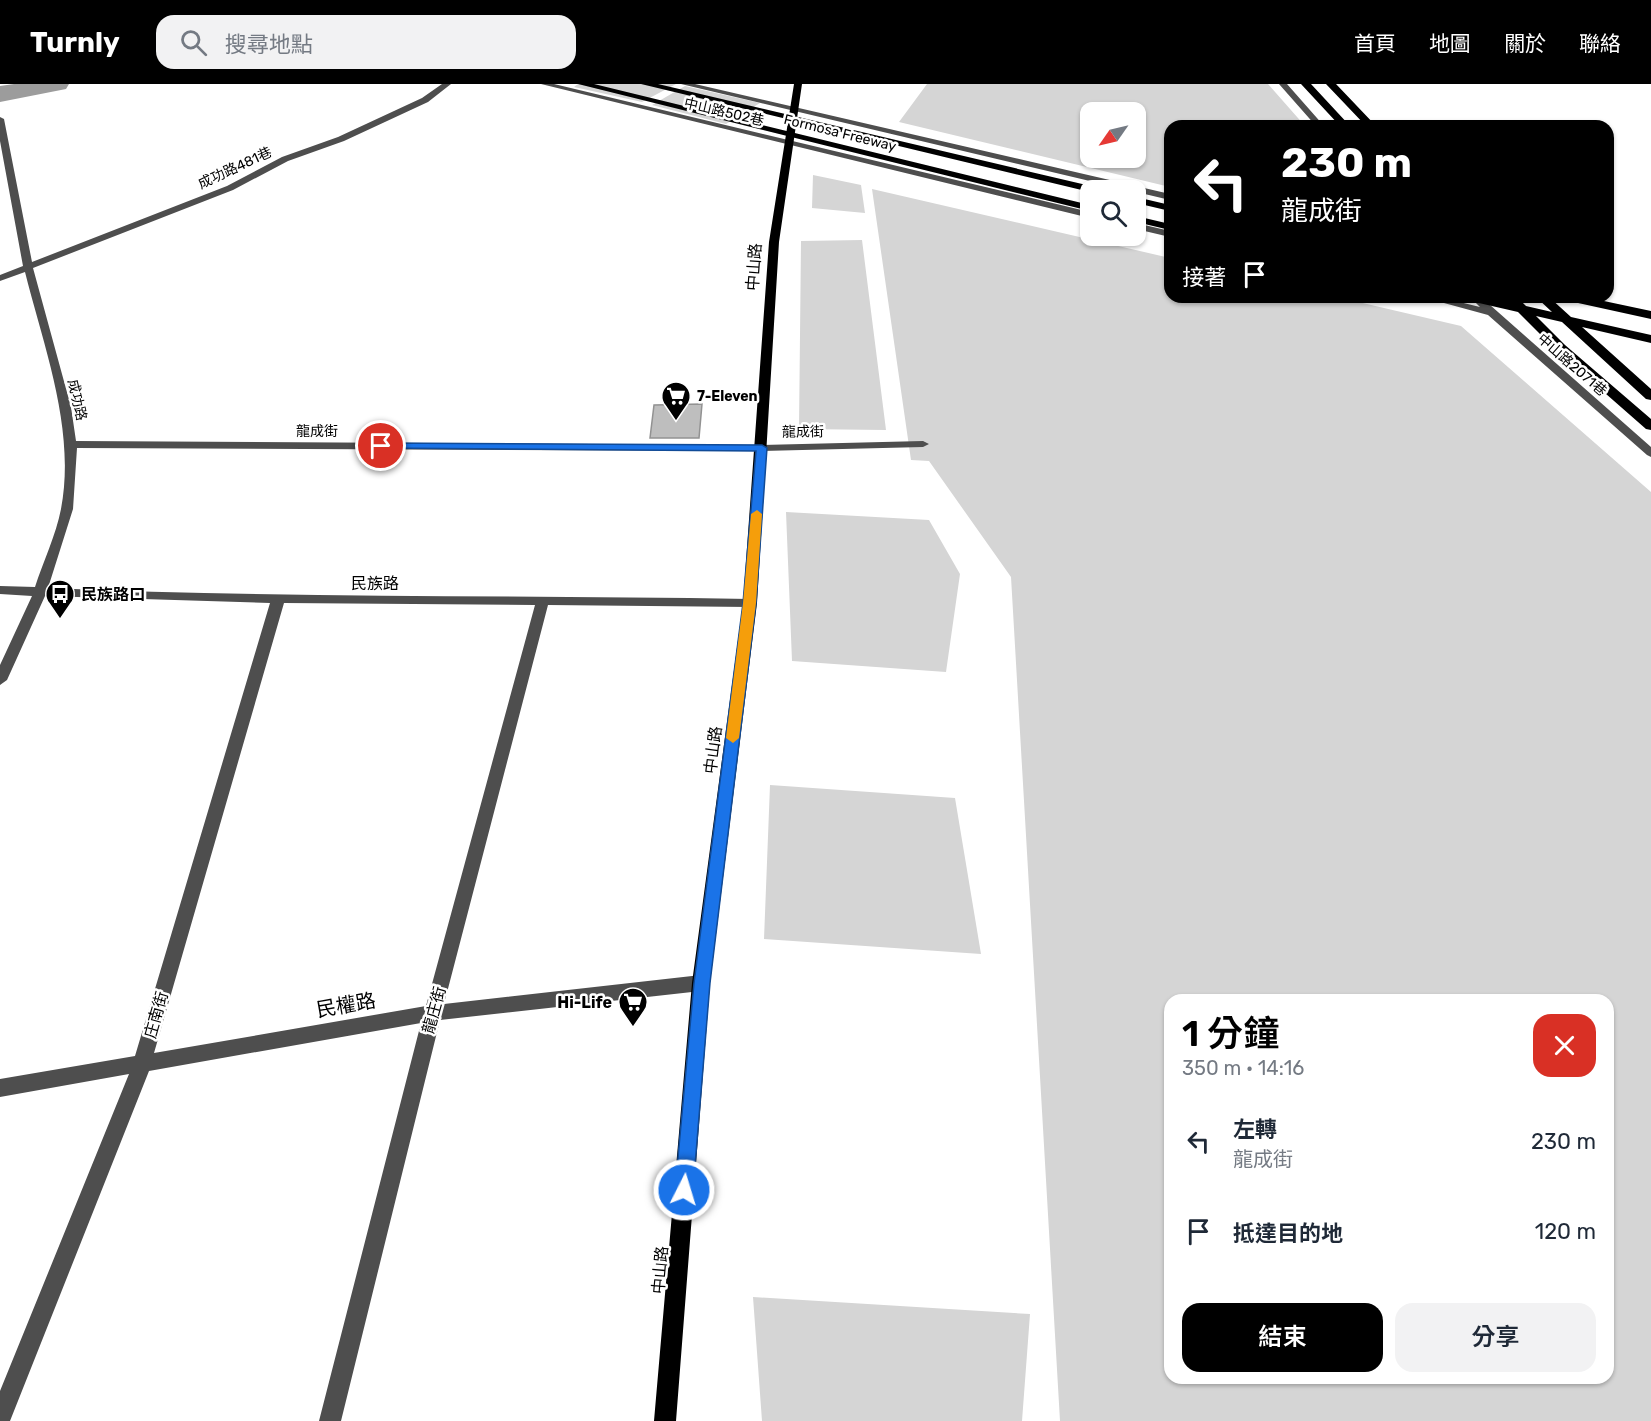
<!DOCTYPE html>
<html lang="zh-TW">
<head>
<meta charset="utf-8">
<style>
	:root { --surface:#fff; --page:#f2f2f3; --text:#1f2937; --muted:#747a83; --accent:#000 }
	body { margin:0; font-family:Rubik,"Noto Sans TC",sans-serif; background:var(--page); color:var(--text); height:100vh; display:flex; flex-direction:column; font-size:22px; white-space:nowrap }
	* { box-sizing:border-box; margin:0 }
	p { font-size:20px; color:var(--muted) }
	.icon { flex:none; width:33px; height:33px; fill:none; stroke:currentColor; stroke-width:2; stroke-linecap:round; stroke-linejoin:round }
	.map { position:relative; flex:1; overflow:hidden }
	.drawer { position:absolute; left:1164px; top:910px; width:450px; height:390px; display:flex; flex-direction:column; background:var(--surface); border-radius:18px; box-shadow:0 2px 4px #0004 }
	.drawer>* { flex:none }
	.banner { position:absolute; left:1164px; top:36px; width:450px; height:183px; border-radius:18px; box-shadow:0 2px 4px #0004; background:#000; color:#fff; overflow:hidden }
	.needle { width:39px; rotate:236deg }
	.controls { position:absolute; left:1080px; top:18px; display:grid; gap:12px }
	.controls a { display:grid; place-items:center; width:66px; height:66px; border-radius:12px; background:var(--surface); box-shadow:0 2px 4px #0004; font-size:30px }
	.pin { position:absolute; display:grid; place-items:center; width:51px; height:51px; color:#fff; margin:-26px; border:3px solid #fff; border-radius:50%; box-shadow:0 2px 6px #0007 }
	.me { position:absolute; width:66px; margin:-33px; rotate:5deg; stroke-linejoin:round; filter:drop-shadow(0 0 4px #0008) }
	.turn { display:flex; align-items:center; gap:21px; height:126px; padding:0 18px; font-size:27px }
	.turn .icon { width:78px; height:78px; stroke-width:2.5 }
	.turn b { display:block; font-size:42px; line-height:51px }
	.then { display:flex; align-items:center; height:57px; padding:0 18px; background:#0003; gap:12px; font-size:22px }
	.round { display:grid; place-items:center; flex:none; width:63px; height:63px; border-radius:18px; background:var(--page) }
	.summary { display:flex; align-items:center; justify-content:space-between; height:102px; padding:0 18px }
	h1 { font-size:36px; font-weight:600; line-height:45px; color:var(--accent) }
	.action { display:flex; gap:12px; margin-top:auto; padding:12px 18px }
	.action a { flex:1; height:69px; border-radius:18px; background:var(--accent); color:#fff; font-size:24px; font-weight:600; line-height:69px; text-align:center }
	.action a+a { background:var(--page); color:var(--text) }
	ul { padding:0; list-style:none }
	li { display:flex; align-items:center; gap:18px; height:90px; padding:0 18px }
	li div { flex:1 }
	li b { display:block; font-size:22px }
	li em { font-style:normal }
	header { display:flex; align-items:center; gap:36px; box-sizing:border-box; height:84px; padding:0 30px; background:var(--accent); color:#fff }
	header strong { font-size:28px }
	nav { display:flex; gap:33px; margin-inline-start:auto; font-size:21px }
	.search { width:420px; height:54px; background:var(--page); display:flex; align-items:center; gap:15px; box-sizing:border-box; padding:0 21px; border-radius:18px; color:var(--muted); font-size:22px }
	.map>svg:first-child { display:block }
	.green { fill:#d5d5d5; fill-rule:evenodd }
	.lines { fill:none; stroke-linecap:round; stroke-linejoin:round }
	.river { fill:#9c9c9c; fill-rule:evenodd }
	.building { fill:#bebebe; stroke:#929292; stroke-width:1.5 }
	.minor { fill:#4e4e4e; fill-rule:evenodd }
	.major { fill:#000; fill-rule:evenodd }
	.highway { fill:#000; fill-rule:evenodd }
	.route { fill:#1a73e8; stroke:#114b97; stroke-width:1.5 }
	.slow { fill:#f59e0b }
	.labels { text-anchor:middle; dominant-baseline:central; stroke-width:5; stroke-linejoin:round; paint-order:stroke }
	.far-street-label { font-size:14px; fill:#000; stroke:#fff }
	.far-poi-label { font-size:14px; font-weight:bold; fill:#000; stroke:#fff; text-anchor:start }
	.street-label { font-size:16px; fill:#000; stroke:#fff }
	.poi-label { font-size:16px; font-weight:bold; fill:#000; stroke:#fff; text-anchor:start }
	.near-street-label { font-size:20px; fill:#000; stroke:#fff }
</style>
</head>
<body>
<header>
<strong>Turnly</strong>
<div class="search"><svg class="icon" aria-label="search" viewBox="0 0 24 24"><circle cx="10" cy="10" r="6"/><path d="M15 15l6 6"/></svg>搜尋地點</div>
<nav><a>首頁</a><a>地圖</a><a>關於</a><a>聯絡</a></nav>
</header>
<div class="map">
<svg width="1651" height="1337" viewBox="0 0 1651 1337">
	<rect width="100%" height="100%" fill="#fff"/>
	<path class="green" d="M578,0H676L642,18L574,3Z
		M927,0H1268L1305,42H1170V103L899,38ZM1090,28H1136V74H1090Z
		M685,2L760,19L726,40L652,21Z
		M813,91L861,101L865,129L812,124Z
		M872,105L1170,174V213H1337L1461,242L1651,408V1337H1060L1011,493L929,377L911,376ZM1170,916H1608V1294H1170Z
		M862,156L886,346L799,345L801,157Z
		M786,428L929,436L960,490L946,588L792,577Z
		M770,701L955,714L981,870L764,855Z
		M753,1213L1030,1230L1022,1337H762Z"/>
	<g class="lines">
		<path class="river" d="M14,0H69L66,5L0,18V2Z"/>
	</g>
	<path class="building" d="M702,320L699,354H650L654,321Z"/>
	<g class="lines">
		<path class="minor" d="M442,0H451L428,18L344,57L288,77L233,106L33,184L71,323L76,357L762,361L923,357L929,360L923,363L762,367L77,364L73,425L48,504C282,514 516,511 750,515L757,519L750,523L548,521L444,920L701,891L707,894L710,899L707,904L701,907L440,936L341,1337H319L421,939L149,987L10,1337H0V1307L129,990L0,1013V995L135,972L270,519L45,512L7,596L0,601V581L32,512L0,510V502L35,503C43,478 56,451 61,425C76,345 44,264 25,188L0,197V191L23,182L0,57V33L4,35L32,178L227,102L282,73L338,53L422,14ZM284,519L535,521L426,922L154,969Z
			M541,0H554L1090,128V134Z
			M681,0H695L1170,110V116Z
			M1279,0H1287L1324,42H1316Z
			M1136,139L1170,147V153L1136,145Z
			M1422,213H1439L1480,223L1470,213H1481L1651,363V373L1647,371L1488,231Z"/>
		<path class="major" d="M794,0H802L779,158L757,519L710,899L676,1337H654L692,899L743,519L769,158Z"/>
		<path class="highway" d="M578,0H594L1090,121V127Z
			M641,0H658L1095,103L1100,106L1090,108Z
			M1301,0H1311L1350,42H1340Z
			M1326,0H1336L1376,42H1366Z
			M1136,113L1170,121V127L1136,119Z
			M1136,132L1170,140V146L1136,138Z
			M1464,213H1485L1509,218L1504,213H1517L1526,222L1552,228L1536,213H1549L1571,233L1651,251V259L1582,243L1651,305V316L1646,315L1562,238L1536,232L1565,261L1651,335V346L1646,345L1557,267L1518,228L1466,216Z
			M1563,213H1585L1651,227V235L1569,217Z"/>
	</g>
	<path class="route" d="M381,359L762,361L767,364L756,519L710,899L693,1106L691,1113L684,1115L678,1113L675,1106L694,899L743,519L756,367L377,364V360Z"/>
	<path class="slow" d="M757,426L762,430L756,519L739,654L733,659L726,654L743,519L751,430Z"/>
	<defs>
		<g id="supermarket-pin" transform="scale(1.5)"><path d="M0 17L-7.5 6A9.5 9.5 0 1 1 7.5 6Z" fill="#000" stroke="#fff"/><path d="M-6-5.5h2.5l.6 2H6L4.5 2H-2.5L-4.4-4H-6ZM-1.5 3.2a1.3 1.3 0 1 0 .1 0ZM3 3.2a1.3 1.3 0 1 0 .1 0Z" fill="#fff"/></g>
		<g id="bus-pin" transform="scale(1.5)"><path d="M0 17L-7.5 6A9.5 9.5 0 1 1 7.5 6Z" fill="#000" stroke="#fff"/><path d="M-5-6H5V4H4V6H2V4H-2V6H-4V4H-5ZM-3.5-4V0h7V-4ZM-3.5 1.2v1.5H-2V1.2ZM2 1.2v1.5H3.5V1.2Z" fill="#fff"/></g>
	</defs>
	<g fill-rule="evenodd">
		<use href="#supermarket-pin" x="676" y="312"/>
		<use href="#bus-pin" x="60" y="510"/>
		<use href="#supermarket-pin" x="633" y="918"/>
	</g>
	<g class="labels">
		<g class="far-street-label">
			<text transform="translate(724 28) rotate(13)">中山路502巷</text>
			<text transform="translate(840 49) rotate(14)">Formosa Freeway</text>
			<text transform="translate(235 84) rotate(-25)">成功路481巷</text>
			<text transform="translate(1572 281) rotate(41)">中山路2071巷</text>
			<text transform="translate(77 316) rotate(77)">成功路</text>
			<text x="317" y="347">龍成街</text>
			<text transform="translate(803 348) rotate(-1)">龍成街</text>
		</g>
		<g class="far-poi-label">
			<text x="697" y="312">7-Eleven</text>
		</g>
		<g class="street-label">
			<text transform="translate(754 183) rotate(-86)">中山路</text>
			<text x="375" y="499">民族路</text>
			<text transform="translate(713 666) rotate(-83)">中山路</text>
			<text transform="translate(434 926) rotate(-75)">龍庄街</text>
			<text transform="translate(156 931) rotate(-74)">庄南街</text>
			<text transform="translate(660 1186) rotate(-85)">中山路</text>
		</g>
		<g class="poi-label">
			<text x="81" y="510">民族路口</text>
			<text x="612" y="918" text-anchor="end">Hi-Life</text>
		</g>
		<g class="near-street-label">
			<text transform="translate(346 921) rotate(-10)">民權路</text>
		</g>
	</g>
</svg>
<div class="controls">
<a><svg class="needle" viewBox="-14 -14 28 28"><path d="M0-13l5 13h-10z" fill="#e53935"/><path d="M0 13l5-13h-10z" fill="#747a83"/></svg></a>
<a><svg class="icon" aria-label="search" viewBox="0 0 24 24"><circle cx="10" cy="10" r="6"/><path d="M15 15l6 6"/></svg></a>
</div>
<div class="pin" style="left:381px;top:362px;background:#d93025"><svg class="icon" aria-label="arrive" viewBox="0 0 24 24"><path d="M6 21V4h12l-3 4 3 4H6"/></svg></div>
<svg class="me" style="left:684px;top:1106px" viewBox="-20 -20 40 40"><circle r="17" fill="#1a73e8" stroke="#fff" stroke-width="3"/><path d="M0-11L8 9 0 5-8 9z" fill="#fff"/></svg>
<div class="banner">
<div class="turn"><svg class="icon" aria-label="left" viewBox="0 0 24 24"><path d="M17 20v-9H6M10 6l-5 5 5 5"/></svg><div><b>230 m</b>龍成街</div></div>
<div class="then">接著<svg class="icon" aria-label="arrive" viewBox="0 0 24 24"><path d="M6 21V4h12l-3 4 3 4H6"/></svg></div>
</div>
<section class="drawer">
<div class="summary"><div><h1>1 分鐘</h1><p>350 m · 14:16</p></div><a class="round" style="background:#d93025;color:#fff"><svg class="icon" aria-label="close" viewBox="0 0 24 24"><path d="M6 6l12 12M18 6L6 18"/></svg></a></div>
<ul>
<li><svg class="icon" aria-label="left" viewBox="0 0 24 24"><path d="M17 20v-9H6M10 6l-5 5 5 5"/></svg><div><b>左轉</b><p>龍成街</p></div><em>230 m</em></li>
<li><svg class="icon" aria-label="arrive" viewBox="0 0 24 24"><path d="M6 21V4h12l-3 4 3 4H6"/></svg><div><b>抵達目的地</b></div><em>120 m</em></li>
</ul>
<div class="action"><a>結束</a><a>分享</a></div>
</section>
</div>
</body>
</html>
